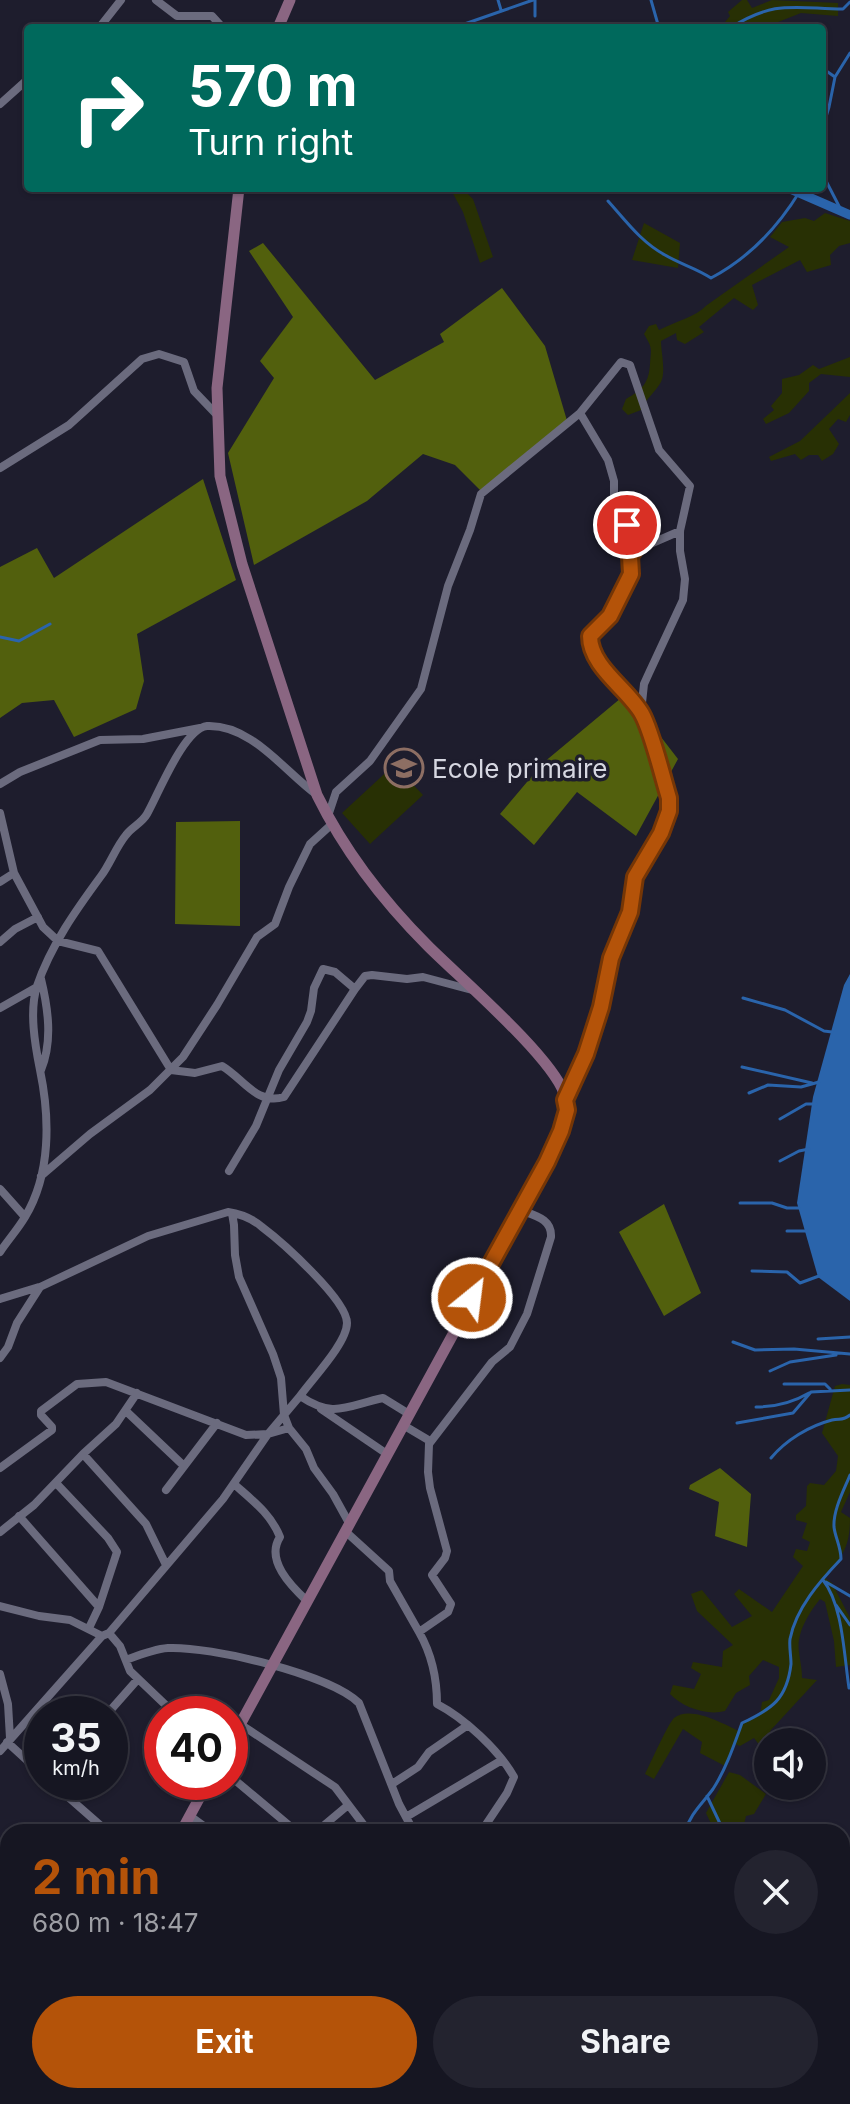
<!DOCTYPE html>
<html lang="en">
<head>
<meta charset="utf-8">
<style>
	:root { --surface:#161622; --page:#23232f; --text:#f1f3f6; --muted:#9e9fa5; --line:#353540; --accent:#b45309 }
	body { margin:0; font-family:Inter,sans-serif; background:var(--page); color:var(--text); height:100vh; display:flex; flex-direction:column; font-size:30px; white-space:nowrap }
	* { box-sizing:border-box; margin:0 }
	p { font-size:26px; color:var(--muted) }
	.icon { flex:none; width:44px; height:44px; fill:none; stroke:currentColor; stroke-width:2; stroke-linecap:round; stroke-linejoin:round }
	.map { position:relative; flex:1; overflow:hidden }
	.sheet { position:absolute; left:0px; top:1824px; width:850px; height:280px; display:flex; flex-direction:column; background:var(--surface); border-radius:24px 24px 0 0; box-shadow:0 2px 6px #0004,0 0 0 2px var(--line) }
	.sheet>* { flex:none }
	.banner { position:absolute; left:24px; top:24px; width:802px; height:168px; border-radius:8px; box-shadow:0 2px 6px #0004,0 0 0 2px var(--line); background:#00695c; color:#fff; overflow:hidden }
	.buttons { position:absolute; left:754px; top:1728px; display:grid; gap:16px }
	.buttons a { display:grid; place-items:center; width:72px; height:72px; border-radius:50%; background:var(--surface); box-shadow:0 2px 6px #0004,0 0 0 2px var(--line); font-size:40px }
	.speed { position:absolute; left:24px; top:1696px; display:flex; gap:16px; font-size:40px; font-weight:700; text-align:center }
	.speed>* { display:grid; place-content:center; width:104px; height:104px; border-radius:50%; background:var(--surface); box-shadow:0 2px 6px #0004,0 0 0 2px var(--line); line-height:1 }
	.speed small { font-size:20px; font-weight:400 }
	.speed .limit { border:12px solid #d22; background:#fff; color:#111 }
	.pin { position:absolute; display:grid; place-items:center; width:68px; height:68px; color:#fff; margin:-34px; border:4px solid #fff; border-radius:50%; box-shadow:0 2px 8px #0007 }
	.me { position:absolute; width:88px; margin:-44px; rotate:29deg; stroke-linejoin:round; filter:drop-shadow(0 0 6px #0008) }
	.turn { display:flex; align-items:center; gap:28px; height:168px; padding:0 32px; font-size:36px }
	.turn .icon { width:104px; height:104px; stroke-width:2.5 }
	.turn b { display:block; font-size:56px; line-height:68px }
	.round { display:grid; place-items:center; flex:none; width:84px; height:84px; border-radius:42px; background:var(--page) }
	.summary { display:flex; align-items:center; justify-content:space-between; height:136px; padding:0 32px }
	h1 { font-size:48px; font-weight:700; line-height:60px; color:var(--accent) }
	.primary-button { display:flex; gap:16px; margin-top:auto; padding:16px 32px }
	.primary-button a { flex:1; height:92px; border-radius:48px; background:var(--accent); color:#fff; font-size:32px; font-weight:700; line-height:92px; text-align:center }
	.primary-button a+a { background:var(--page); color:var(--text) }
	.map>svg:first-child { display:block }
	.green { fill:#283004 }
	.forest { fill:#52600d }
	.water { fill:#2a64ab }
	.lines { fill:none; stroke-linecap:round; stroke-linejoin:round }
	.stream { stroke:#2a64ab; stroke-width:3 }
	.canal { stroke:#2a64ab; stroke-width:9 }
	.street { stroke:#6b6b7e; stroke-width:8 }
	.secondary { stroke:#8a6682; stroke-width:11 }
	.route-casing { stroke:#753606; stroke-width:20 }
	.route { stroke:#b45309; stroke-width:14 }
	.labels { text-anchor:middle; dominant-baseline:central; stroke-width:7; stroke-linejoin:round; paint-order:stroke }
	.poi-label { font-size:26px; fill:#d6d7e1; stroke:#1e1d2d; text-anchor:start }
</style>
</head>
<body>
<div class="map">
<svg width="850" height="2104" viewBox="0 0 850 2104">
	<rect width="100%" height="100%" fill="#1e1d2d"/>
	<path class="green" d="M742,0H747L752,8L772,0L838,3V16L801,13L768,26L749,23L743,28H720L730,16L728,12Z
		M450,188H462L473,199L493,257L480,263L463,212Z
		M825,213L850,221V243L839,246L830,255L831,265L807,272L800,260L752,285L758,305L753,310L734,298L699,327L704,332L685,344L677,340L676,333L661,341C661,352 666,372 661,382C655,393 646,398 641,410L628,415L622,409L626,399C642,390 649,383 650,364C651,348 653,349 644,334L649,326L656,324L659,330C676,321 694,318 707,305L789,247L770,237L782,222L805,218L814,221Z
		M644,223L680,243L678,268L632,260Z
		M850,357V377L821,374L809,383V391L789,413L766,424L763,419L774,410L771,406L782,393V379L799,375L813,365L819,369Z
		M850,393V415L846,422L838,419L829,429L839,444L833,454L822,461L818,455H809L801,460L795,454L771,461L769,457L800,441Z
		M394,765L423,795L370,844L342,813Z
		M842,1384L850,1385V1492L841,1512L850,1518C850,1548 842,1556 825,1578L832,1583L850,1618V1665L836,1667L834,1641L825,1602L820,1599C809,1613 796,1633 799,1652C800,1661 802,1668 802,1678L817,1680L770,1731L772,1734L760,1746L754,1738L740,1746L735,1744L725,1766L700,1753L702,1742L683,1729L654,1779L645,1774C650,1764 669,1722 674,1718C690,1705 722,1723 739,1731L742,1723L760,1715L762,1702L769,1700L779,1678V1667L763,1660L749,1676L750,1685L736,1693L725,1711C707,1716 682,1707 670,1694L673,1685L694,1689L701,1674L691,1668L693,1662L722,1667L723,1651L733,1645L697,1611L691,1594L702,1590L732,1627L752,1616L734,1594L739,1589L772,1612L803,1566L793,1557L796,1549L807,1551L810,1542L802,1538L807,1523L796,1520V1515L806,1506L807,1486L810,1483L824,1485L836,1471L838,1456L822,1433L835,1386Z
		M729,1772L740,1775L766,1794L754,1814L746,1816L742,1832H715L706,1813Z"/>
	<path class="forest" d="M263,243L375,380L444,342L440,334L502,288L545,346L568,424L484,494L455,465L423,454L367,501L254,565L228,453L274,378L260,361L293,317L249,251Z
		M203,479L236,580L137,634L144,681L136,709L74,737L54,700L22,703L0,718V567L37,548L54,578Z
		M627,693L678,759L636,836L577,792L534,845L500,814L543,763Z
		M240,821V926L175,924L176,822Z
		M664,1204L701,1293L664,1316L619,1232Z
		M720,1468L751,1494L747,1547L715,1536L719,1502L689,1489L690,1485Z"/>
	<path class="water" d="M850,974V1301L818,1277L797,1203L813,1097L844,985Z"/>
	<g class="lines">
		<path class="stream" d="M498,0L501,10
			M535,0V16
			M651,0L659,28
			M453,28L533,0
			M730,28C775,0 792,8 843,9L850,2
			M822,68L835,77L829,107
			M835,77L850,53
			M822,103L829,107L822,130
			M822,154L826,160L824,177L841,210
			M608,201C626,221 641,242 665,255C680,264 696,268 711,278C749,258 778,227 800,191
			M0,637L19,641L50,624
			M743,998L785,1010L824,1031L832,1032
			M742,1067L812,1083
			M749,1093L768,1085L801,1087L819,1082
			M780,1119L806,1104H816
			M780,1161L799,1151L809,1149
			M740,1203H772L787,1208H799
			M787,1231H807
			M752,1271L787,1272L800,1283L819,1276
			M818,1339L850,1337
			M733,1342L755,1350L794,1349L850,1354
			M770,1371L790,1362L836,1355
			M784,1384H825L830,1389
			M756,1407C775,1407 792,1403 809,1393
			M737,1423L793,1413L811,1392L850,1390
			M771,1458C786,1440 809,1426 832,1420C840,1418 843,1421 850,1415
			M823,1580C843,1605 844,1656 849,1688
			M826,1582L850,1596
			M836,1605L850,1625
			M707,1796L724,1832
			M685,1832C690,1814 702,1804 713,1789C726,1769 734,1745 742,1723C772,1709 787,1699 791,1664C791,1656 789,1646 790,1639C796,1608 820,1581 841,1559C841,1547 835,1537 834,1527C833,1510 844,1490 850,1475
			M591,2104L598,2096"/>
		<path class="canal" d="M788,188L850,215"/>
		<path class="street" d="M156,0L177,16H212L223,28
			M99,28L121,0
			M0,104L28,79
			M580,413L621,362L630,365L659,450L690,486L680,531V551L685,579L683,600L649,673L644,684L641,712
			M0,468L69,425L142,359L159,354L184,362L194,391L216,414
			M634,551L680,531
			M0,784L20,772L100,740L143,739L200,728
			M0,813L14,873L43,927L58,941L98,951L171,1070L195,1073L222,1066C244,1079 256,1105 284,1097L355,989
			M328,816L336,792L370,761L421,689L448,586L470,530L481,494L580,413L608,460L614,481V504L631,534L640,542L630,556L631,570L627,583L608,620L590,636L591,645L596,657L641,712L670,804L661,833L635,877L630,912L608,970L601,1007L586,1054L566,1098
			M0,882L14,873
			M0,942L15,929L38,917
			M41,979C48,1008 53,1041 41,1070
			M0,1008L37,987
			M229,1171L256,1126L279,1070L307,1022L311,1011L314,988L323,969L335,972L355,989L365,976L372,975L407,979L423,977L472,990
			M41,1176L90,1134L150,1090L183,1057L217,1005L257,937L275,924L289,887L310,844L332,824
			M0,1189L25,1217
			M232,1213L234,1225L235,1255L239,1277L273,1354L281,1378L284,1415L289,1428L306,1449L314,1468L333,1494L349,1523
			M0,1252C8,1240 18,1229 25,1217C51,1174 50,1118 40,1070C35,1045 29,1011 37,986C51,945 76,910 101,876C110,864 116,847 126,835C132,827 142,823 147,814C158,795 184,728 207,726C251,724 284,771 317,795
			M0,1299L39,1287
			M0,1358L8,1347L17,1323L40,1287L148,1236L228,1212C241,1214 253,1219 262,1227C282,1242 347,1300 347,1323C347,1343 312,1379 300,1396
			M321,1409L387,1454
			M127,1412L184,1466
			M403,1425L430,1441
			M83,1454L146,1524L166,1565
			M0,1468L52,1430V1427L41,1415V1411L77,1384L106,1382L246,1435L268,1434L289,1428
			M56,1483L108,1538L117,1552L99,1607
			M234,1484C252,1500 271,1514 280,1537C265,1560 291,1586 307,1601
			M166,1490L217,1423
			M19,1516L99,1607L89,1628
			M345,1531L389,1571L390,1581L419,1632
			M0,1532L34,1505L83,1454L116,1424L137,1393
			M0,1606L39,1616L70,1620L102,1636
			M109,1633L120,1646L130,1671L175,1714
			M126,1660C139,1655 154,1649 168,1648C210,1646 329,1674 359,1703L399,1804L414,1832
			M0,1674L8,1704L10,1738
			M108,1713L138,1679
			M240,1724L335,1787L369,1832
			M7,1742L42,1774
			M0,1751L102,1636L109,1633L223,1499L268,1434L300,1396C334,1419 346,1406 383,1398L409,1414
			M230,1776L297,1832
			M51,1782L108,1832
			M392,1784L418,1767L429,1752L468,1725
			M190,1816L212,1832
			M406,1817L502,1760
			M316,1832L347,1806
			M481,1832L507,1793L514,1777C499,1750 464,1718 437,1704C437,1679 431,1653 419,1632L448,1612L451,1604L432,1575L445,1558L447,1551L430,1488L428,1472L429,1444L492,1362L510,1347L527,1314L551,1237C552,1219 536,1216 520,1210
			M842,1965L850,1957
			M842,2037L850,2032
			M0,2083L8,2087
			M154,2096L161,2104
			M202,2104L211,2096
			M265,2104L275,2096
			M331,2104L340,2096
			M367,2104L379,2096
			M752,2104L758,2096"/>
		<path class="secondary" d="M278,28L290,0
			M230,1743L547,1162C557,1142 572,1117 564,1093C550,1055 460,978 428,946C383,901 345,852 317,795L242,564L220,476L217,388L239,188
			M181,1832L208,1782
			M31,2104L35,2096"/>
	</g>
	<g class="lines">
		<g class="route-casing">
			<path id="route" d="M472,1298L547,1162L561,1131L567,1110L565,1100L586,1054L601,1007L611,958L630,912L635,877L661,833L669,811V798C662,775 652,732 642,714C628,689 590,667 590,636L610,616L631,574L630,556L640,542L631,534L627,525"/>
		</g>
		<use href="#route" class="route"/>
	</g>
	<defs>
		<g id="school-ring" transform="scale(2)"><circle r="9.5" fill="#1e1d2d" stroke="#8d6e63" stroke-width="1.5"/><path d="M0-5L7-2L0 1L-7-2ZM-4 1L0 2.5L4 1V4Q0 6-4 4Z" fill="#8d6e63"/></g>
	</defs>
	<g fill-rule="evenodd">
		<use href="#school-ring" x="404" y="768"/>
	</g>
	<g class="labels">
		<g class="poi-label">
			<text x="432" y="768">Ecole primaire</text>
		</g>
	</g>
</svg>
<div class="buttons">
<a><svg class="icon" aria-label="sound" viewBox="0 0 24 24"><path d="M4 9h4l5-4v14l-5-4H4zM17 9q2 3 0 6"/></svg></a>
</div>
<div class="speed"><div>35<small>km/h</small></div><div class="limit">40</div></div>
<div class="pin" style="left:627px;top:525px;background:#d93025"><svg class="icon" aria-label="arrive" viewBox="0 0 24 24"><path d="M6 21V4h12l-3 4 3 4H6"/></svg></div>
<svg class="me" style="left:472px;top:1298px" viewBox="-20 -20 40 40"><circle r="17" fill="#b45309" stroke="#fff" stroke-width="3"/><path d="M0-11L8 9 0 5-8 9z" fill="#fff"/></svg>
<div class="banner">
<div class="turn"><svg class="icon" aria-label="right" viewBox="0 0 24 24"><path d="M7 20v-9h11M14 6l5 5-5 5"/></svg><div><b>570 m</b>Turn right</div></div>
</div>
<section class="sheet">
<div class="summary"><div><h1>2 min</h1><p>680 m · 18:47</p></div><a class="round"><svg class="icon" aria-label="close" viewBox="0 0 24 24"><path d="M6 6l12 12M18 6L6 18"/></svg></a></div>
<div class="primary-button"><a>Exit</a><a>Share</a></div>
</section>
</div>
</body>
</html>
